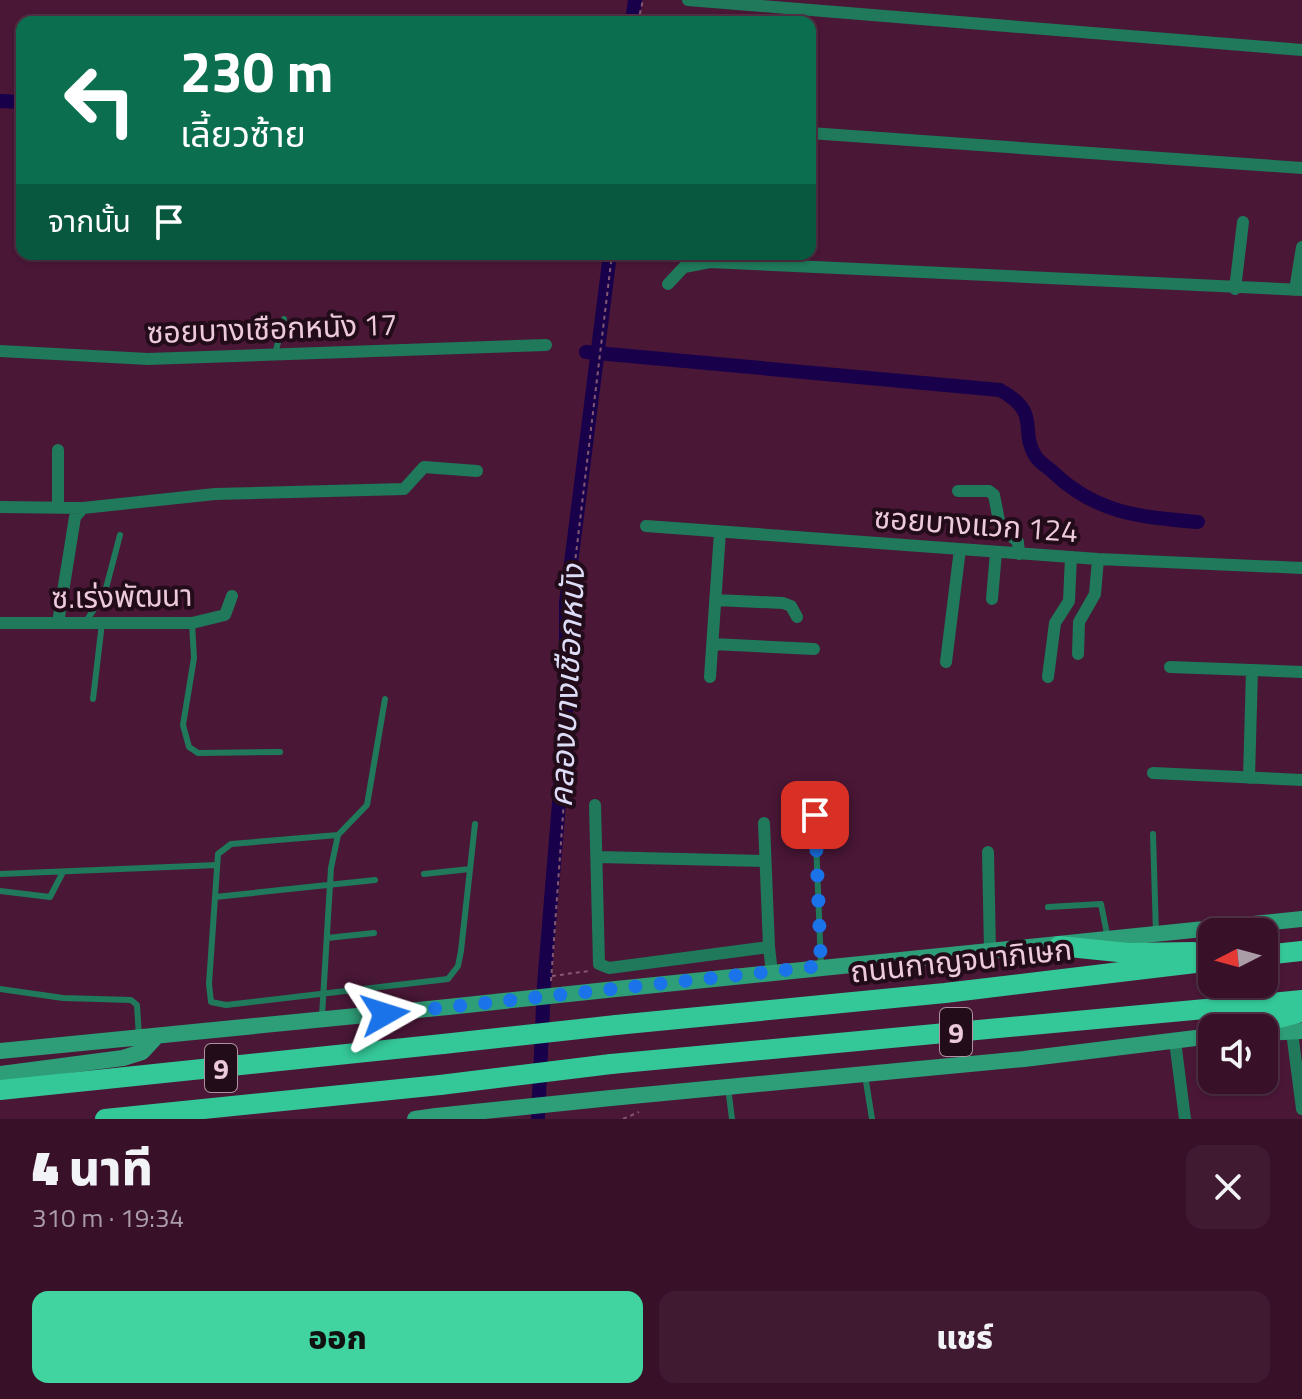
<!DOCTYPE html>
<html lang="th">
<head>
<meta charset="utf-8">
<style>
	:root { --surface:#381129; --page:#3f1a31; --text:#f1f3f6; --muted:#ab9da8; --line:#523146; --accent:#41d4a1 }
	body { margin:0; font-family:"Titillium Web","Noto Sans Thai",sans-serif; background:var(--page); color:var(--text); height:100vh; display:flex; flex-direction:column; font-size:30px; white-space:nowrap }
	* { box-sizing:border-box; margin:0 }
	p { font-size:26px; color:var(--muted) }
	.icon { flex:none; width:44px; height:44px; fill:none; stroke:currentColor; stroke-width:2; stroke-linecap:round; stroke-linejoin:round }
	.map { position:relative; height:1119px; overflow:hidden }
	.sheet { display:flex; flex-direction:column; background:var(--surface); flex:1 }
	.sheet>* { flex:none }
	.hud { position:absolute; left:16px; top:16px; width:800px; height:244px; border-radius:16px; box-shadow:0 2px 6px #0004,0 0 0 2px var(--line); background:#0b6e4f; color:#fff; overflow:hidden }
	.needle { width:52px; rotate:264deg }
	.fabs { position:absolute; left:1198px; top:918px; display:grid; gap:16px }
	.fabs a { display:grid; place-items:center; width:80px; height:80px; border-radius:16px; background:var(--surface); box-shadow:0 2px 6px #0004,0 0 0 2px var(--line); font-size:40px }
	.pin { position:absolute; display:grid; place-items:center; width:68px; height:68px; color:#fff; margin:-34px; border-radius:16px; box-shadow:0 4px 12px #0006 }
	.me { position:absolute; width:88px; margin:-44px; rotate:84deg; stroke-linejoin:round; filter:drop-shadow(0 0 6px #0008) }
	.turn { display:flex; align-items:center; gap:28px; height:168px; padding:0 32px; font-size:36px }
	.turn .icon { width:104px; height:104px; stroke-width:2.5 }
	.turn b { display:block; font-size:56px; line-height:68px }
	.then { display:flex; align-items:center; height:76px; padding:0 32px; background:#0003; gap:16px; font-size:30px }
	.round { display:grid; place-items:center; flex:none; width:84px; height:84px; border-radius:16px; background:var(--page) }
	.headline { display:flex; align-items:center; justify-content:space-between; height:136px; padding:0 32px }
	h1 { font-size:48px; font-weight:800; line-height:60px }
	.button { display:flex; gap:16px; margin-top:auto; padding:16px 32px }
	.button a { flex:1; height:92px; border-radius:16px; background:var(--accent); color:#111; font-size:32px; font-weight:800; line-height:92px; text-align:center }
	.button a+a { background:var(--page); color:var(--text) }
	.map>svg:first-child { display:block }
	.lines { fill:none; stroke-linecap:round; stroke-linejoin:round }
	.canal { stroke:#18004b; stroke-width:14 }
	.path { stroke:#865973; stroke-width:2; stroke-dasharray:4 4; stroke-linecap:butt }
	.service { stroke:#1f795a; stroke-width:6 }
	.minor { stroke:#1f795a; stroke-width:12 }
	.secondary { stroke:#2d9e77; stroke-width:16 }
	.trunk { stroke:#34c898; stroke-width:20 }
	.secondary-bridge { stroke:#2d9e77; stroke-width:16 }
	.trunk-bridge { stroke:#34c898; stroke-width:20 }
	.route { stroke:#1a73e8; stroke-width:14; stroke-dasharray:0 25.2 }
	.labels { text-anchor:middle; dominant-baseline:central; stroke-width:8; stroke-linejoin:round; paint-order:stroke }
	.shield { fill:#230c1a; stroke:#b091a1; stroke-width:2 }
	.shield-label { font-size:28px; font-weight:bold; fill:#eccadb }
	.street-label { font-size:30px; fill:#eccadb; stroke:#230c1a }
	.water-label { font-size:32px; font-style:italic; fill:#dcdcf7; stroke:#230c1a }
</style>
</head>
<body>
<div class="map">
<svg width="1302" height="1119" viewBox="0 0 1302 1119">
	<rect width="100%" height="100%" fill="#4a1737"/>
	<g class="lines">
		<path class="canal" d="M632,22L635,0
			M0,101L22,102
			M586,352L1000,390C1043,414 1018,430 1036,457C1040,463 1049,468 1055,474C1098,514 1141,517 1198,522
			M538,1119L544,985L566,718V603L610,254"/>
		<path class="path" d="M638,22L643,0
			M552,976L589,971
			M551,981L570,717V604L612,254
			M623,1119L639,1112"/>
		<path class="service" d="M275,354L284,319
			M85,623L105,592L120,535
			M192,623L194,658L183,725L189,747L198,753L280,752
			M93,699L102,623
			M815,815L821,966
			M1153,834L1156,934
			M338,835L231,844L218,854L209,984L211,1002L226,1005L448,979L458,966L461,951L475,824
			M0,874L217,865
			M424,874L470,869
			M0,891L50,897L63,872
			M215,897L375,880
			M1048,907L1101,904L1108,939
			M327,938L374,933
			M0,989L63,998L131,1000L137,1005L139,1037
			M322,1016L331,868L338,835L367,805L385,699
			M865,1075L872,1119
			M728,1087L732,1119"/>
		<path class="minor" d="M688,0L1302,50
			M810,133L1302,168
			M668,284L684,267L710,262L1302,290
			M1235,289L1243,222
			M1295,290L1302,247
			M0,351L148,359L546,345
			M958,491H989L994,495L1000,526L1018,542L1019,554
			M58,506V450
			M0,507L83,508
			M646,526L1098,559L1302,568
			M992,599L996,552
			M715,600L783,603L791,606L797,617
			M0,623H192L225,615L232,596
			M58,623L75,517L83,508L215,494L404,489L424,467L477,471
			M713,644L814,649
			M1078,654L1079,622L1095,594L1098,559
			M946,662L960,549
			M1170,667L1302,672
			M710,677L720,532
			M1048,677L1055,623L1069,601L1071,557
			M1153,773L1302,780
			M1249,778L1252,670
			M595,805L599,964L609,968L769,947L772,973
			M764,823L769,947
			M988,852L990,951
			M598,857L765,861
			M1292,1032L1302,1109
			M1175,1041L1185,1119"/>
		<path class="secondary" d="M616,989L1302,919
			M1264,1033L1302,1031
			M0,1051L448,1007
			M0,1074L123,1058L142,1052L156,1037
			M611,1098L1024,1059L1212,1036
			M415,1119L436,1116"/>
		<path class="trunk" d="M1059,946L1128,953L1194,952
			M1264,955L1302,951
			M616,1025L945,993L1212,961
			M1241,1028L1302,1012
			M1211,1036H1212
			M611,1064L1302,1000
			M0,1090L443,1044
			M105,1119L440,1085"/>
		<path class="secondary-bridge" d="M448,1007L616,989
			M436,1116L611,1098"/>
		<path class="trunk-bridge" d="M443,1044L616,1025
			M440,1085L611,1064"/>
	</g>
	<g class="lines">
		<path class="route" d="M385,1014L821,966L815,815"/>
	</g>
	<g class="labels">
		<g class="shield">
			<rect x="940" y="1008" width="32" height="48" rx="6"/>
			<rect x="205" y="1044" width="32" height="48" rx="6"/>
		</g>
		<g class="shield-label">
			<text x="956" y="1032">9</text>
			<text x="221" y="1068">9</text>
		</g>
		<g class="street-label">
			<text transform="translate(272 328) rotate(-2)">ซอยบางเชือกหนัง 17</text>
			<text transform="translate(976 524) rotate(4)">ซอยบางแวก 124</text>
			<text transform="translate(122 596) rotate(-1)">ซ.เร่งพัฒนา</text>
			<text transform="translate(961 960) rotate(-6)">ถนนกาญจนาภิเษก</text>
		</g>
		<g class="water-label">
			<text transform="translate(566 686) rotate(-87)">คลองบางเชือกหนัง</text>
		</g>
	</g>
</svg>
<div class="fabs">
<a><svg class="needle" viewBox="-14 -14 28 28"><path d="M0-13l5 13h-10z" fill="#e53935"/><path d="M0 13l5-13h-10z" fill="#ab9da8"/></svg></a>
<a><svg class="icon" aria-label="sound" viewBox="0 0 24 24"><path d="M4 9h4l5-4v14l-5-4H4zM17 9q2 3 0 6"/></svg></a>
</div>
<div class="pin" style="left:815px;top:815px;background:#d93025"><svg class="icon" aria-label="arrive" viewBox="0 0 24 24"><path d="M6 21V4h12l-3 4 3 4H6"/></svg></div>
<svg class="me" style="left:385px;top:1014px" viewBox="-20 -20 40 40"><path d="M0-17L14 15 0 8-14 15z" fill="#1a73e8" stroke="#fff" stroke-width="4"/></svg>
<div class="hud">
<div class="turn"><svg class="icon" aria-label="left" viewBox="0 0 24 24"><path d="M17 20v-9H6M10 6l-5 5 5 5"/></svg><div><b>230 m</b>เลี้ยวซ้าย</div></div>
<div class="then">จากนั้น<svg class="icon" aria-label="arrive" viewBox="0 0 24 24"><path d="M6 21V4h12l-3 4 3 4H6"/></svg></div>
</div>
</div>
<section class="sheet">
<div class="headline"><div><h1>4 นาที</h1><p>310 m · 19:34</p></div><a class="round"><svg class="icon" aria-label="close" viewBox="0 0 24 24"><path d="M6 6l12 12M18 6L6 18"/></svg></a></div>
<div class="button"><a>ออก</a><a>แชร์</a></div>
</section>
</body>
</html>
